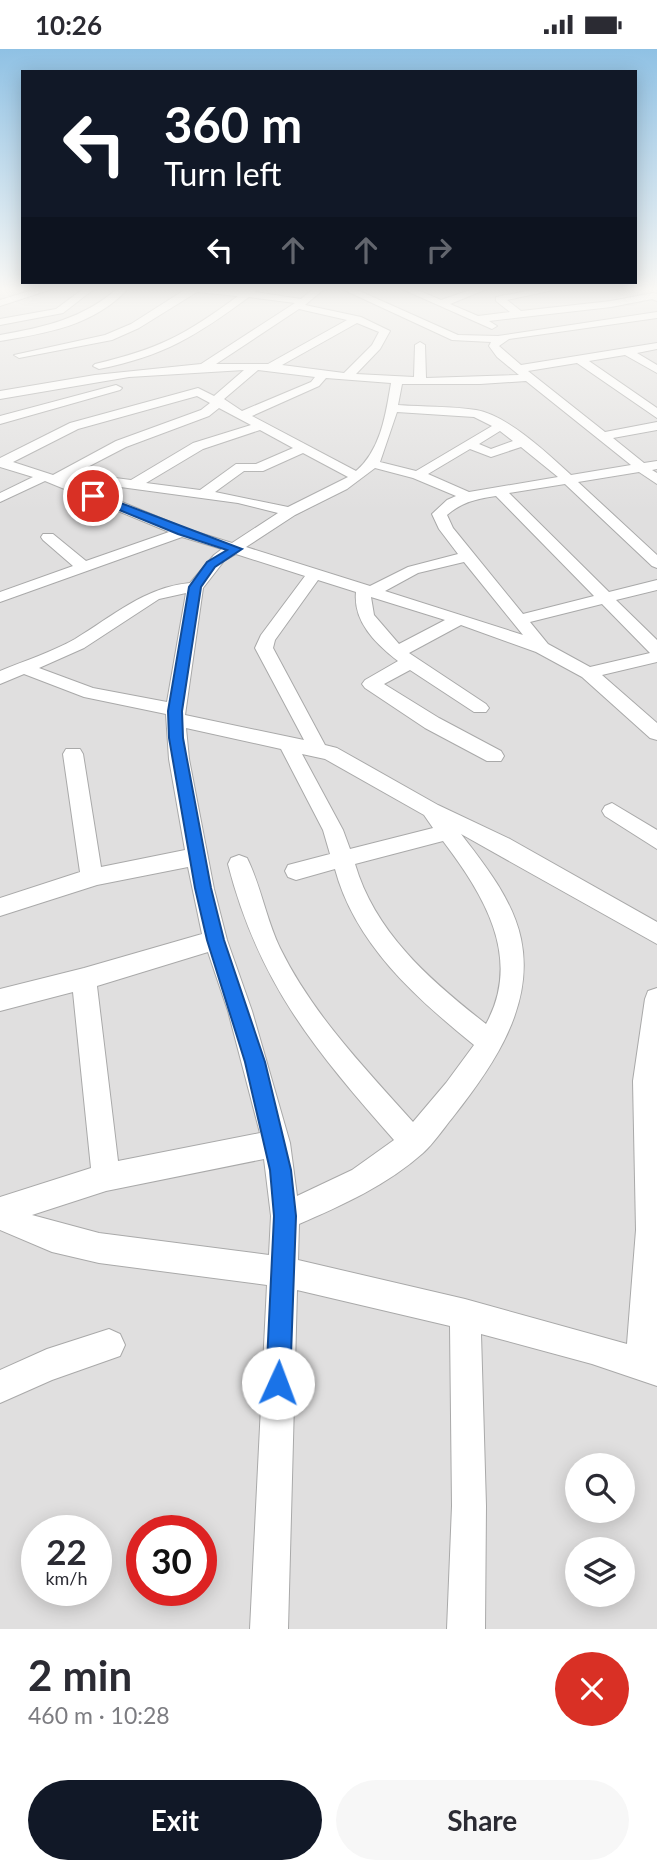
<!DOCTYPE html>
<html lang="en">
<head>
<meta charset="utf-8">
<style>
	:root { --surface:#fff; --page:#f7f7f7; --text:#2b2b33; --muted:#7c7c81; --accent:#111827 }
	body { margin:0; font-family:Lato,sans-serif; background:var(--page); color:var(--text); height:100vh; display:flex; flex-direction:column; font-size:26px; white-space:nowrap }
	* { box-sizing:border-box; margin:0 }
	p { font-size:23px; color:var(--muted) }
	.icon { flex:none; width:38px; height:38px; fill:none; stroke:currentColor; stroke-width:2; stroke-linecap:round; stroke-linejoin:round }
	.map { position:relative; height:1580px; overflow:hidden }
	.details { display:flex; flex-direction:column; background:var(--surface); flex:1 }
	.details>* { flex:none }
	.guide { position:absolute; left:21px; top:21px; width:616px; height:214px; border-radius:0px; box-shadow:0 4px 18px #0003; background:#111827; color:#fff; overflow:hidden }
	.tools { position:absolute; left:565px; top:1404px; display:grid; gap:14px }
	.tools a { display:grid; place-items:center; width:70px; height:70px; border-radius:50%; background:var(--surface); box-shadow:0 4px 18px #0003; font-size:35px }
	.speed { position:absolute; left:21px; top:1466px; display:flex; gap:14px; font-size:35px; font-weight:700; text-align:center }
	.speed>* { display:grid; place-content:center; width:91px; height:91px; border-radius:50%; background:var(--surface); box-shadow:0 4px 18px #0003; line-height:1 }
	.speed small { font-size:18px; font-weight:400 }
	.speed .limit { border:10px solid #d22; background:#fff; color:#111 }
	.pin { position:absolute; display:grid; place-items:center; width:60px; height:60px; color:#fff; margin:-30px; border:4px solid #fff; border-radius:50%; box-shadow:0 2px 7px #0007 }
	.me { position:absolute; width:77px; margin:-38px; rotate:2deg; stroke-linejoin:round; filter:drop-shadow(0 0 5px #0008) }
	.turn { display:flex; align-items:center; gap:24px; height:147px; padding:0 28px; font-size:32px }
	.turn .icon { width:91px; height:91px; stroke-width:2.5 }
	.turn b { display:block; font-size:49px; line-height:60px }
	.lanes { display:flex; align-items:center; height:66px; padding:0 28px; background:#0003; justify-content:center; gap:35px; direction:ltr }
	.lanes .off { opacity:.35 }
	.round { display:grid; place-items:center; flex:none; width:74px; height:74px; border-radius:37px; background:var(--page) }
	.summary { display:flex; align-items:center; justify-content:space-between; height:119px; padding:0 28px }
	h1 { font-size:42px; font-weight:700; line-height:52px }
	.cta { display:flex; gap:14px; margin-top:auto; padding:14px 28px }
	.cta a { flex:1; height:80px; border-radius:42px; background:var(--accent); color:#fff; font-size:28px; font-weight:700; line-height:80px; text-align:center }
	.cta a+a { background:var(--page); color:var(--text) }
	.status { display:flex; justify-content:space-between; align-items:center; height:49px; padding:0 35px; background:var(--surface); direction:ltr }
	.status svg { height:19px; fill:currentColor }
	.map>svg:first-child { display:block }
	.residential { fill:#e0dfdf; fill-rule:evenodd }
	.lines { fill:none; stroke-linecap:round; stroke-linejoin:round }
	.minor-casing { stroke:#a9a9a9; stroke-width:2 }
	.minor { fill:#fff; fill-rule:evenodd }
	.route { fill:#1a73e8; stroke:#114b97; stroke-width:2 }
</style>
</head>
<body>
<div class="status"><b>10:26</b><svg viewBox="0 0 49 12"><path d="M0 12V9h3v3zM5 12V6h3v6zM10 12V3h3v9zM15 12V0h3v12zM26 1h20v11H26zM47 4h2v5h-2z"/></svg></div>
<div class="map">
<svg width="657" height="1580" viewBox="0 0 657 1580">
	<rect width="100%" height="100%" fill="#f2efe9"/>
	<path class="residential" d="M0,240H657V1580H0ZM578,1416H623V1461H578ZM37,1482H96V1542H37ZM142,1482H201V1542H142ZM578,1500H623V1545H578Z"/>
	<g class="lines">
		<g class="minor-casing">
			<path id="minor" d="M36,240H52L0,257V251Z
				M83,240H94L63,264L0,276V270L56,260Z
				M117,240H128C93,277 47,284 0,292V286C45,278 82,270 117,240Z
				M186,240H258L255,243L301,250L313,240H324L305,256L361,268L390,282L380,300L356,325L414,328L415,296L420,293L425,296L426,329L519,326L497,308L489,297L491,293L452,291L342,240H355L458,286L498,287L657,263V269L509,290L499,297L521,316L657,294V300L637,304L657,316V324L625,306L589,312L657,359V369L577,314L528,322L605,383L657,373V381L613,389L644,414L657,412V420L652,421L657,424V435L639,423L578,433L657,506V519L652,517L565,435L509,444L609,543L657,531V541L616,551L657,591V613L602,626L657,674V691L650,689L582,628L536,603L461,576L409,604L486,655L489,659L486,663H474L410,621L384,635L439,669L501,702L504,707L501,712H487L425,679L365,639L362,635L365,631L398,612C376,595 353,573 356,543L318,531L275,591L273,599L325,696L337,699L438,756L510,790L657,873V895L461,785C485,816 513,851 521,890C535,957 493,1017 453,1068C444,1079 433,1095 423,1104C387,1136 343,1156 299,1175L298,1211L465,1250L627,1295L636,1181L633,1032L645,950L648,942L657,939V1337L592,1315L481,1285L486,1457L485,1580H447L452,1457L450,1277L297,1241L288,1580H250L267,1236L99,1214L52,1203L0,1181V1148L91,1119L73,943L0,962V940L84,919L202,885L188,818L97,836L0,867V849L80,823L63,705L66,700H80L83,705L101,818L185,801L169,710L166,665L84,648L24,625L0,635V622C24,612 52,603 75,590C113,567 145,538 190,534L214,506L222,500L182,488L0,553V543L73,517L43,491L41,488L43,485H53L86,512L169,483L45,432L0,453V444L33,428L0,418V409L70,374L198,339L214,347L244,321L129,328L0,350V342L95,326L201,315L295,254L249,248C196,287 164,307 99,320L93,317L95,315C159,300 185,286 238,247L197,243L139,279L112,291L19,309L14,306L105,286L131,275ZM299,260L347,271L268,315H216ZM357,274L379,283L372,296L344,324L282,316ZM258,321L315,328L311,333L242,362L224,350ZM326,329L391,334C386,364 381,401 356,422L252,367L319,337ZM526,332L631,416L571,426C548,405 507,366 476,361C451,357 424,358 398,356L402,335H480ZM197,347L210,354L201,361L116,392L53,426L13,413L78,380ZM219,359L251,376L193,394L131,431L76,424L126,398L209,367ZM397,363L474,368L492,377L416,422L380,413ZM260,381L293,399L256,415H236L200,441L146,434L203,400ZM500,382L513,392L491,400L479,395ZM521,398L558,428L469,443L428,425L470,400L491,408ZM303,404L348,428L288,458L215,443L244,422H263ZM375,419L413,429L456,447L447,451L432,465L439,480L458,505L408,518L370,537L246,498L295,466L347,440ZM69,431L238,454L278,464L232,494L187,480ZM496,447L594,547L523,565L453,479L447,466C462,453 476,450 496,447ZM236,505L305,527L261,586L255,599L304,691L185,666L203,539L224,512ZM464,513L523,586L385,542L418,524ZM186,544L167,653L93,639L39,619L84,599L159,550ZM371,548L445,571L399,595L374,566ZM602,555L650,604L590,618L548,595L530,573ZM186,679L281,700L323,781L330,805L288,816L285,822L288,828L296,831L335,820C355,895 416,949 474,996L446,1034L413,1073C364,1018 313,966 280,899C266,870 261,837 247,809L239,806L231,809L228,815C259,935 315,1001 394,1091L352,1121L297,1147L290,1094L252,962L227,891L214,840L189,710ZM302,705L325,710L424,766L433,779L350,800L343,781ZM443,792C483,845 523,908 486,975C431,932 375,884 355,815ZM208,903L228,962L260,1084L118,1112L97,937ZM264,1110L271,1167L269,1206L99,1184L32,1166L106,1142Z
				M402,240H415L441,251L473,240H487L450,255L478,267L510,263L496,252V248L537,240H558L507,251L521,262L611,252L653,244L657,245V252L652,250L611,258L489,272L497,277L492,280Z
				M116,336L122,339L120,341L0,375V367Z
				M612,754L657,781V800L605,767L602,762L605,757Z
				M109,1280L120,1285L125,1296L120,1307L52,1331L0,1354V1321L47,1300Z"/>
		</g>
		<use href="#minor" class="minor"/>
	</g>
	<linearGradient id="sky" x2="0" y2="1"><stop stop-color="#8fc1e4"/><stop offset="0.52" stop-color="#f9f8f5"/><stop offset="1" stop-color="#f9f8f5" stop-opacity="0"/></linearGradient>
	<rect width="657" height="461" fill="url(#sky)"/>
	<path class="route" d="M90,445H97L242,500L215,518L201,538L182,662L183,689L211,839L224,891L265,1013L291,1121L296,1167L290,1334L287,1342L278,1346L269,1342L266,1334L274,1167L270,1121L245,1013L207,891L195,839L169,689L168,662L189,538L207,513L227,501L178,485L90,449Z"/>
</svg>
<div class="tools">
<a><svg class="icon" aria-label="search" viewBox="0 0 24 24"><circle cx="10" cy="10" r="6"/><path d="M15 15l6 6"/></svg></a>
<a><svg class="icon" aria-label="layers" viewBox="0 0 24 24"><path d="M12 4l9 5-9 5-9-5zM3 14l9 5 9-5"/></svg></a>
</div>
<div class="speed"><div>22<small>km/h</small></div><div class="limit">30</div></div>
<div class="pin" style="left:93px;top:447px;background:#d93025"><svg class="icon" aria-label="arrive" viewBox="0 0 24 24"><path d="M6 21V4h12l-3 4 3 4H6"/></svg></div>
<svg class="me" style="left:278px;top:1334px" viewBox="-20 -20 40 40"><circle r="19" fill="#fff"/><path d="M0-13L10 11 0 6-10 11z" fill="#1a73e8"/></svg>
<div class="guide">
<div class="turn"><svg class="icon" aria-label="left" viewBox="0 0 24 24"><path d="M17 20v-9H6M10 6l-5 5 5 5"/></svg><div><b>360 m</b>Turn left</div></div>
<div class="lanes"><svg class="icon" aria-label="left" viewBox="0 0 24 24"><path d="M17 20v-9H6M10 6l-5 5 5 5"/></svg><svg class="icon off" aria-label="ahead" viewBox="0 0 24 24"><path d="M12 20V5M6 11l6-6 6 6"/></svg><svg class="icon off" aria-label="ahead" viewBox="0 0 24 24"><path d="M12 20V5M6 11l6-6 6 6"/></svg><svg class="icon off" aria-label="right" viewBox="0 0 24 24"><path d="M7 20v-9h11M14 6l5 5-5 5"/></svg></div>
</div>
</div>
<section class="details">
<div class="summary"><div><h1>2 min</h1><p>460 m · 10:28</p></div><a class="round" style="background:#d93025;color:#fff"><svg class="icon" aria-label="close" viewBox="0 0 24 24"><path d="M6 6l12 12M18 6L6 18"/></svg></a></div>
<div class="cta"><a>Exit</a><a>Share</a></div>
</section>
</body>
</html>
